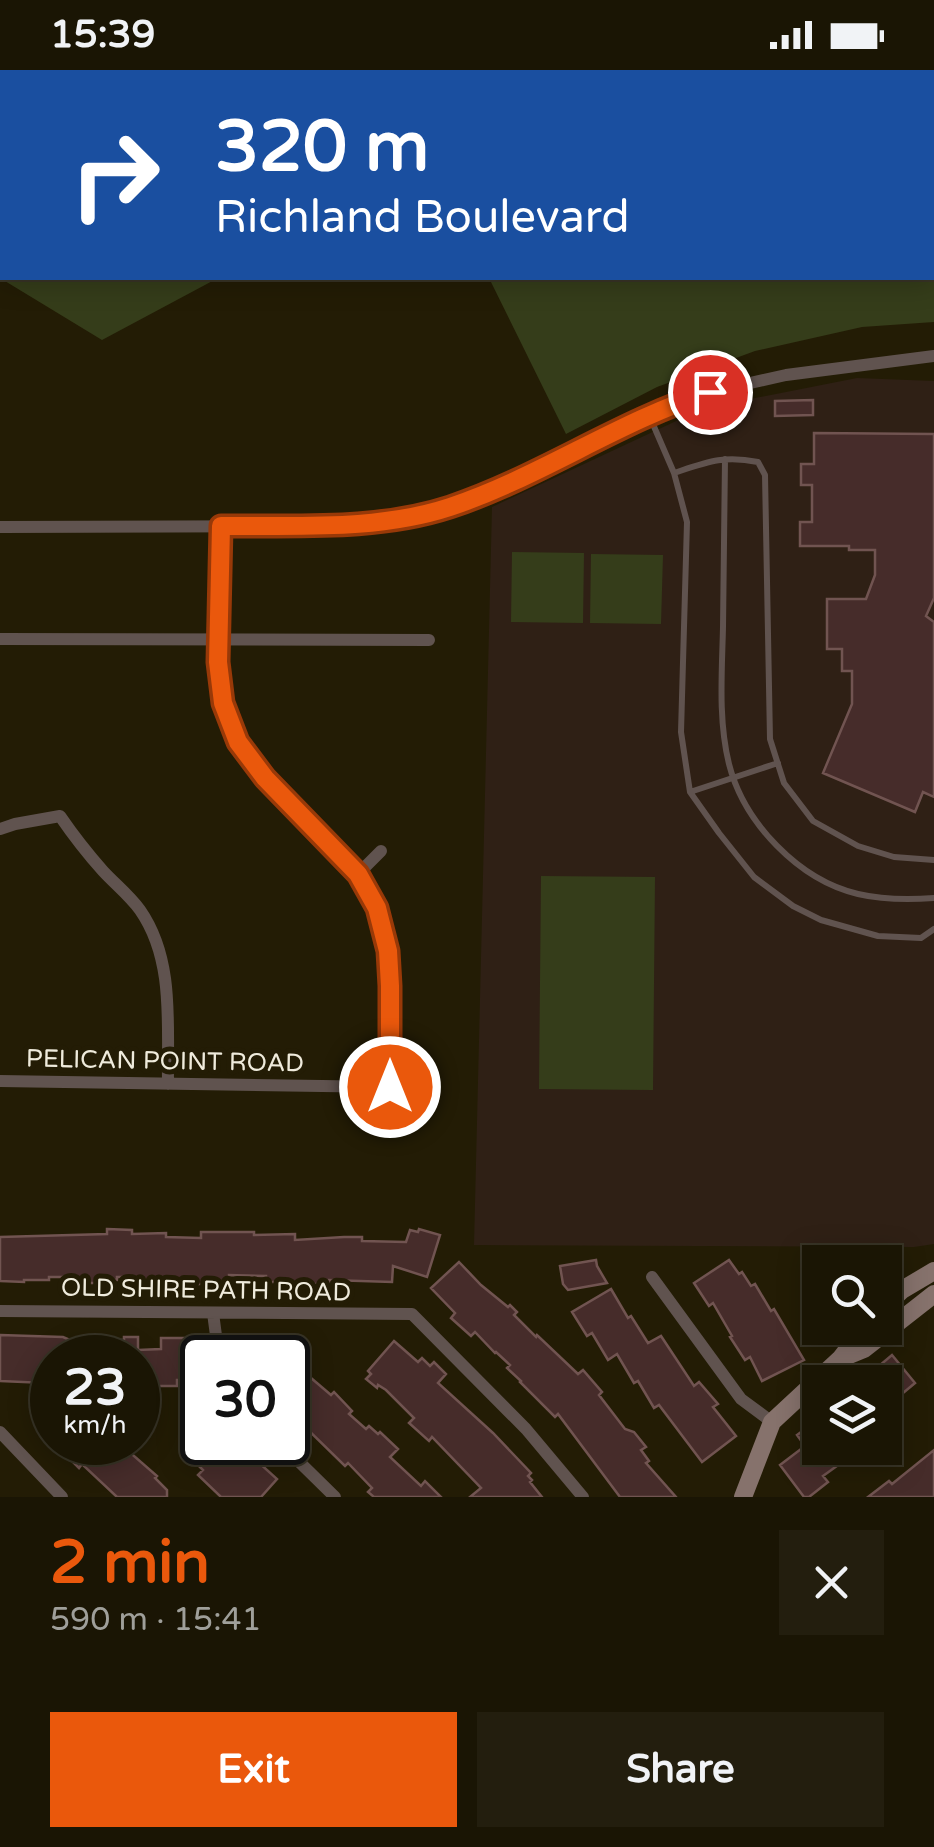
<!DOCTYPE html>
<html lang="en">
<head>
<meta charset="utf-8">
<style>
	:root { --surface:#1a1504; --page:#231e0e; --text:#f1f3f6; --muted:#9f9f9a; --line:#383426; --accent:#ea580c }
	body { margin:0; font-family:"Varela Round",sans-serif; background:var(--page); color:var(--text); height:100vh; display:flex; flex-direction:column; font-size:38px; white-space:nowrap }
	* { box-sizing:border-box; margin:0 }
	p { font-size:32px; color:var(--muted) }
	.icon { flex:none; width:55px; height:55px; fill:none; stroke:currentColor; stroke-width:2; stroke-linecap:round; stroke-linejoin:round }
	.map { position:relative; height:1427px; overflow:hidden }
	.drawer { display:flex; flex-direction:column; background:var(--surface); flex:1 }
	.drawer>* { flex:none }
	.hud { position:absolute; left:0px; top:0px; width:935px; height:210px; box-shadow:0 5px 25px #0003,0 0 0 2px var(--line); background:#1a4fa0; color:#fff; overflow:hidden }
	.buttons { position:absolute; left:802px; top:1175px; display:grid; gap:20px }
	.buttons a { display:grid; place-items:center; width:100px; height:100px; border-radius:0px; background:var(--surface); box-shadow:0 5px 25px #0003,0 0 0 2px var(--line); font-size:50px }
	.speed { position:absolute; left:30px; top:1265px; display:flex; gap:20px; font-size:50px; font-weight:700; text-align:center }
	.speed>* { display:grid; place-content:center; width:130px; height:130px; border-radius:50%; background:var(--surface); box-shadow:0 5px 25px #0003,0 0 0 2px var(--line); line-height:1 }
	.speed small { font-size:25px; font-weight:400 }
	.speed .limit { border:5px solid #111; border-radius:15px; background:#fff; color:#111 }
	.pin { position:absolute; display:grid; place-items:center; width:85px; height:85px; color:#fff; margin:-42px; border:5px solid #fff; border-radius:50%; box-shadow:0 2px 10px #0007 }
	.me { position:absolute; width:110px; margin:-55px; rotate:0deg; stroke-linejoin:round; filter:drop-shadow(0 0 8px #0008) }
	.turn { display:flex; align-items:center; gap:35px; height:210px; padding:0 50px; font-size:45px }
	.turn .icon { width:130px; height:130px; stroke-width:2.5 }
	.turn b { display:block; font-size:70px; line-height:85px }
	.round { display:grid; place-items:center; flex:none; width:105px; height:105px; border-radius:0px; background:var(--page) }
	.summary { display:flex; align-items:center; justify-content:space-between; height:170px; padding:0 50px }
	h1 { font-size:60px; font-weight:700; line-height:75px; color:var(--accent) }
	.button { display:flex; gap:20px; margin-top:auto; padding:20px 50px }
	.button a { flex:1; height:115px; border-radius:0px; background:var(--accent); color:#fff; font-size:40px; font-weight:700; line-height:115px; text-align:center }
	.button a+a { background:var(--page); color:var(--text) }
	.status { display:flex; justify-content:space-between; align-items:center; height:70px; padding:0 50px; background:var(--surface); direction:ltr }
	.status svg { height:28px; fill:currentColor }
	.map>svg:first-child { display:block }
	.education { fill:#2f2015 }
	.green { fill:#353d1a }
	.building { fill:#462c2a; stroke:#715451; stroke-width:2.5 }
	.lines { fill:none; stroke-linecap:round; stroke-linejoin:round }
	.lane { stroke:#60534f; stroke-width:6 }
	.street { stroke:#60534f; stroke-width:12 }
	.secondary { stroke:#86726c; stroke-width:18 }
	.route-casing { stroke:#983908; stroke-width:25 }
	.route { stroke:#ea580c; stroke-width:18 }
	.labels { text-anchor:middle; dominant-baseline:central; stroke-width:10; stroke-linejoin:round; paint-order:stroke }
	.street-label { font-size:25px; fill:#efebdc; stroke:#231c05 }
</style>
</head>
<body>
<div class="status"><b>15:39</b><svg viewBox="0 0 49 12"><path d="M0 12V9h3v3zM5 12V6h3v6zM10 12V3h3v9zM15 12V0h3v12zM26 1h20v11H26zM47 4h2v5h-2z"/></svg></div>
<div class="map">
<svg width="934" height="1427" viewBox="0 0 934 1427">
	<rect width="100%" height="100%" fill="#231c05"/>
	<path class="education" d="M857,308L934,311V1174L914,1177L474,1175L492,437L704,338Z"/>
	<path class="green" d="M0,0H934V252L862,257L755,281L657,317L566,364L489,208H932V2H2V208H218L102,270L0,208Z
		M512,482L584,483L583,553L511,552Z
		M591,484L663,485L661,554L590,553Z
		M541,806L655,807L653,1020L539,1019Z"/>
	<path class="building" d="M813,330V345L775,346V331Z
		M814,363L934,364V528L926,546L934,552V727L923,722L915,742L823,703L852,634V601H842V579H827V529H866L875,505V480H849V476H800V452H812V415H801V394H814Z
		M107,1159L132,1160V1164L166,1163V1167L201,1168V1162H254V1165L295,1164V1170L344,1167H362V1171L406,1172L410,1160L418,1162L419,1159L440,1165L427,1207L393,1196L392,1212L329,1210V1214H300V1212H266V1206L229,1205V1214H173V1210H140V1207H117V1210L99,1209V1213H70V1207H49V1210H24V1212L0,1211V1167L107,1164Z
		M596,1190L597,1196L607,1213L568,1220L563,1214L560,1196Z
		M729,1190L739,1204L742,1202L751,1216L755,1214L771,1241L774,1239L804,1290L762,1311L750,1287L745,1290L730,1267L732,1266L713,1233L709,1236L694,1213Z
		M459,1192L481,1215L508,1237L510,1235L517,1242L514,1245L536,1267L537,1265L578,1304L583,1300L602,1322L599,1325L625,1359L634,1362L646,1377L641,1380L649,1391L646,1393L676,1427H620L558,1344L555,1347L520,1312L521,1311L507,1298L510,1295L496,1282L495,1283L475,1262L471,1266L451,1248L455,1243L431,1218Z
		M611,1219L628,1248L631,1246L648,1273L661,1266L694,1316L699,1312L718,1334L713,1337L736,1366L702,1392L659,1335L654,1338L638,1311L634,1313L617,1284L608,1290L592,1263L587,1266L572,1242Z
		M0,1265L63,1267L91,1279V1270H124V1267H138V1280L161,1279V1268H189L188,1310H177V1316H153V1320H138V1288H52V1305H45V1313L0,1311Z
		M247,1266H298V1293H288V1288H258V1279H247Z
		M394,1271L418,1292L422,1288L430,1296L434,1292L446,1304L438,1313L493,1363L531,1403L528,1406L532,1410L530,1412L542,1427H470L481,1418L432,1367L429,1371L409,1353L414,1348L386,1320L378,1315L377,1318L366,1309L371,1304L368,1301Z
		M892,1285L915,1313L891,1333L898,1340L885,1352V1312H860Z
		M304,1302L331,1325L334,1322L352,1341L349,1344L366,1359L369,1356L378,1364L380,1362L398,1379L390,1387L421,1416L425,1411L441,1427H374L368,1422L372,1418L348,1393L345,1396L295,1347L288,1355V1321Z
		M820,1348V1378H853L837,1388L841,1393L823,1406L828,1412L809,1427H804L780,1395L805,1376L797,1365Z
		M202,1356V1372H236L277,1409L261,1427H221L198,1405L203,1400L180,1377Z
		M68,1372H118L157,1406L155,1408L167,1420V1427H117L82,1394L79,1398L61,1380Z
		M934,1380V1427H868L889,1411L892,1414Z"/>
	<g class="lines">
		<path class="lane" d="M649,345L674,403C707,392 723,385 758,392L765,405L770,669L784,713L813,751L858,776L894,787L934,790
			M725,389C724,445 724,501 723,557C722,602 718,650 729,694C744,753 799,810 858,824C884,830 908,830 934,828
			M674,403L687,452L681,662L690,722L719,763L754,807L793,836L821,850L878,866L921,868L934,859
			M690,722L778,693"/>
		<path class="street" d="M0,457L296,456L353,454L400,448L448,437L502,416L649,345L710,322L786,305L934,286
			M0,569L429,570
			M0,759L15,754L60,746C73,765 87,783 103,801C115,814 130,826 140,840C175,890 167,956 168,1014
			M358,804L381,781
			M0,1011L390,1017L388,881L377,838L358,804L265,708L238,672L223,633L218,592L221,456
			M652,1207L741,1329L772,1352
			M0,1241L412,1244L526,1359L583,1427
			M213,1243L219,1288
			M0,1362L62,1427
			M279,1372L335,1427"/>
		<path class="secondary" d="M885,1236L902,1220L934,1201
			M842,1288L864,1279L934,1224
			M743,1427L772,1352L841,1288L864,1258"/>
	</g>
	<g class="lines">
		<g class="route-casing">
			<path id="route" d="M390,1017V916L388,881L377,838L358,804L265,708L238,672L223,633L218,592L221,456C296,455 377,461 450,437C540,407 619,351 710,322"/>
		</g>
		<use href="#route" class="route"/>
	</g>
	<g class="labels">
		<g class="street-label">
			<text transform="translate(165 991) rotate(1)">PELICAN POINT ROAD</text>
			<text transform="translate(206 1220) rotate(1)">OLD SHIRE PATH ROAD</text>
		</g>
	</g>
</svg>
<div class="buttons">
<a><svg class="icon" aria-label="search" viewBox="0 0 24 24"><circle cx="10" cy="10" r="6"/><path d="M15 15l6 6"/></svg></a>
<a><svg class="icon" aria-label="layers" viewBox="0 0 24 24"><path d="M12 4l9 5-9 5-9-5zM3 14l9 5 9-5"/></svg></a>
</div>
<div class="speed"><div>23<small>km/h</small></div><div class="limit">30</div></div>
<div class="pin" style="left:710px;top:322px;background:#d93025"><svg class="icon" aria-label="arrive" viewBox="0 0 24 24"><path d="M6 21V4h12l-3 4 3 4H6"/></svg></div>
<svg class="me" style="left:390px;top:1017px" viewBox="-20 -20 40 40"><circle r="17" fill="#ea580c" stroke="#fff" stroke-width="3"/><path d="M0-11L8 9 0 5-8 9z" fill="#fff"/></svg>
<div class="hud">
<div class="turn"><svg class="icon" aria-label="right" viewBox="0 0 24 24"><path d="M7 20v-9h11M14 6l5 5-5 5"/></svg><div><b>320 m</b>Richland Boulevard</div></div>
</div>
</div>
<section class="drawer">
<div class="summary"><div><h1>2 min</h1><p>590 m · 15:41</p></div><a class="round"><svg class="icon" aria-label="close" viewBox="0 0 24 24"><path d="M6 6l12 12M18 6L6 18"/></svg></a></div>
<div class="button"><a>Exit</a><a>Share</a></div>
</section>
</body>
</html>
